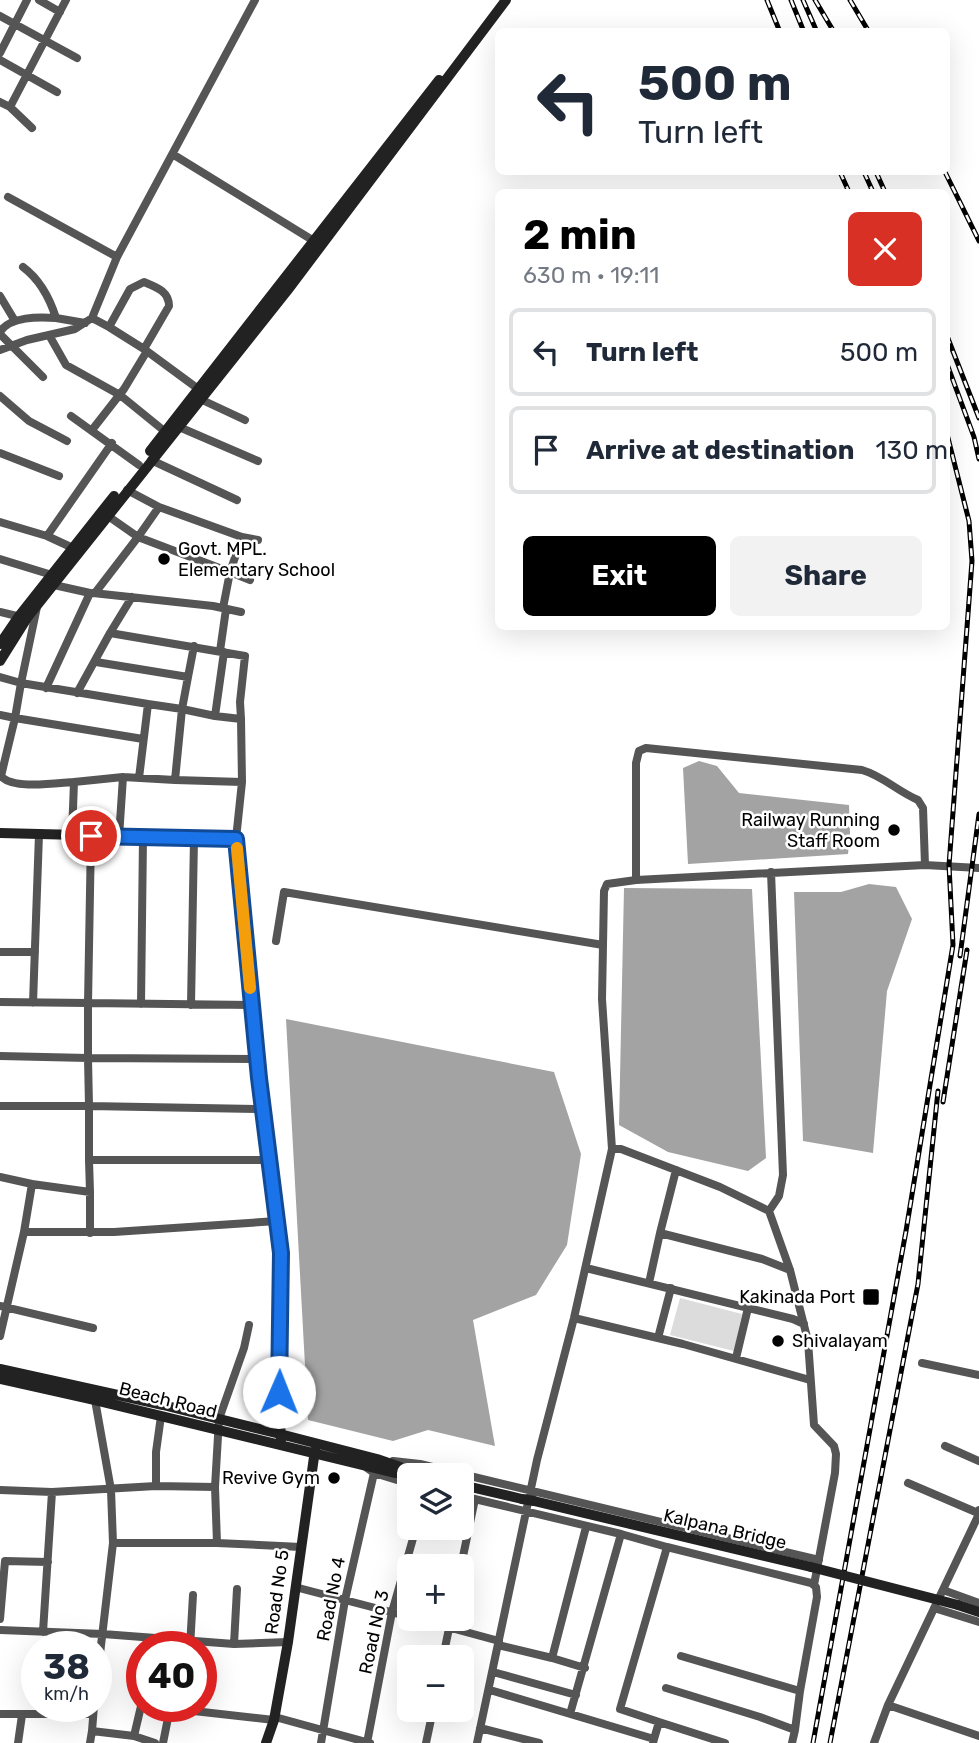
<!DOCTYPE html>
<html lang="en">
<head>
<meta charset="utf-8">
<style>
	:root { --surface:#fff; --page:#f2f2f3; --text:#1f2937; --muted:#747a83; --line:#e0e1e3; --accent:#000 }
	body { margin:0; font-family:Rubik,sans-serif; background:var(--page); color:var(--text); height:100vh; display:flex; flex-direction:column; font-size:26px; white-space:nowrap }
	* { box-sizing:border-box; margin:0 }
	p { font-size:23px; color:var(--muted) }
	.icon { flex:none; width:38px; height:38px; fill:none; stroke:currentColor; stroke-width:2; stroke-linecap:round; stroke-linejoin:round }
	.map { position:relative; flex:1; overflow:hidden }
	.side { position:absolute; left:495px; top:189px; width:455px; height:441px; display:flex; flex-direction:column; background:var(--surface); border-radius:10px; box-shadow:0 7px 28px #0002 }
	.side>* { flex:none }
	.hud { position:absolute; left:495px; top:28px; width:455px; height:147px; border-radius:10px; box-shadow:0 7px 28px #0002; background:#fff; color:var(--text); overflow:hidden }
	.fabs { position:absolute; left:397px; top:1463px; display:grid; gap:14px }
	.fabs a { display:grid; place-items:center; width:77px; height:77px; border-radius:10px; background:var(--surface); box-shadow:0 7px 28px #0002; font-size:35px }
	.speed { position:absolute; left:21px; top:1631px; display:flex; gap:14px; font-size:35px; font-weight:700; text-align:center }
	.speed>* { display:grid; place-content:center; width:91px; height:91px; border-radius:50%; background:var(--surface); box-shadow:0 7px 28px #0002; line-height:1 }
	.speed small { font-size:18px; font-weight:400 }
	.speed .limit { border:10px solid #d22; background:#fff; color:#111 }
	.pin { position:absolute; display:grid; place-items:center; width:60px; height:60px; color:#fff; margin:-30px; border:4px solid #fff; border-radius:50%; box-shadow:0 2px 7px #0007 }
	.me { position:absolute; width:77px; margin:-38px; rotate:1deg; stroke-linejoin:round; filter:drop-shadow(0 0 5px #0008) }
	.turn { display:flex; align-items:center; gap:24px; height:147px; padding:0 28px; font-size:32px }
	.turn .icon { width:91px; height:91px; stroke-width:2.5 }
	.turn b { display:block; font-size:49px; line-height:60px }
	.round { display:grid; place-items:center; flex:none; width:74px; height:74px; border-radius:10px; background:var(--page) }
	.overview { display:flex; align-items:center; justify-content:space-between; height:119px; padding:0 28px }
	h1 { font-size:42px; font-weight:700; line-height:52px; color:var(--accent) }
	.cta { display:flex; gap:14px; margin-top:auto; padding:14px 28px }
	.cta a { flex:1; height:80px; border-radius:10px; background:var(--accent); color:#fff; font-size:28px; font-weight:700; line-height:80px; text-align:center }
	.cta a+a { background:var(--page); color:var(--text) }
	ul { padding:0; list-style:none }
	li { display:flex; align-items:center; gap:21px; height:88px; margin:0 14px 10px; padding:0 14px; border:4px solid var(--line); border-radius:10px }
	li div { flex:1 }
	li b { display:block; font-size:26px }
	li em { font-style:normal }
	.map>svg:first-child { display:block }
	.green { fill:#dcdcdc }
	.water { fill:#a3a3a3 }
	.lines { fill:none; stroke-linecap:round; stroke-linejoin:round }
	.street { stroke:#555; stroke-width:8 }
	.secondary { stroke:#222; stroke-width:10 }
	.rail-casing { stroke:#000; stroke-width:5 }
	.rail { stroke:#fff; stroke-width:2.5; stroke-dasharray:8; stroke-linecap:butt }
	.secondary-bridge { stroke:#222; stroke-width:10 }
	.route-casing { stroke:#114b97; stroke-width:18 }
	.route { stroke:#1a73e8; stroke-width:12 }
	.slow { stroke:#f59e0b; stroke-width:12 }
	.poi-dot { fill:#000; stroke:#fff; stroke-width:2.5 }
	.labels { text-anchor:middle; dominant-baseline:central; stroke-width:5; stroke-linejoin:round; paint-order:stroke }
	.poi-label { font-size:18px; fill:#000; stroke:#fff; text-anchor:end }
	.street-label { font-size:18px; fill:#000; stroke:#fff }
</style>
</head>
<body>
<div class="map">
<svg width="979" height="1743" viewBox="0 0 979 1743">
	<rect width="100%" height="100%" fill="#fff"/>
	<path class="green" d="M680,1298L742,1314L734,1351L670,1335Z"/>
	<path class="water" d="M699,761L717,766L739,793L849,805L850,833L848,854L688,864L683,768Z
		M869,884L896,887L912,919L887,991L873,1153L803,1141L794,892H841Z
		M624,888L752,889L766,1158L748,1171L668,1152L619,1125Z
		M286,1019L554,1072L581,1154L567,1245L536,1295L473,1320L495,1446L428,1430L393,1441L308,1420Z"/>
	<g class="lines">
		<path class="street" d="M39,0L60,12
			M0,16L77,58
			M0,53L27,0
			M0,60L57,92
			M0,102L10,107L32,128
			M10,107L66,0
			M174,155L314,241
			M8,197L117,257
			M23,267C39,279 50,299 56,318L85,323
			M0,296L15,321
			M92,318L117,257L255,0
			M0,332C10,316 39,317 56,318
			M0,334L43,377
			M49,335L66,365L120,395L168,434
			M144,349L109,327L130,289L144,282C156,287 169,291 169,306L144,349L197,388
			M0,350L27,340L75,329L92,318L109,327
			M0,396L29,421L67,441
			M200,399L245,420
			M71,416L139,465
			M179,427L258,461
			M92,430L124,389L147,351
			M0,453L59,476
			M151,460L237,500
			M127,490L159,507
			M108,516L138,537L159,507L242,537L230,572L250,580
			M0,522L47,536L73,548
			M47,536L112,443
			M242,537L258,540
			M0,559L52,575
			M93,593L213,606L241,612
			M95,593L138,537L230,572L223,608
			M0,612L21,617
			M110,633L132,597
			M220,651L226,609
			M96,662L188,677L194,646
			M0,677L21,683L37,607
			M46,688L90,593L54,585
			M77,693L110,633L245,656L240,702L241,719
			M148,704L182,709L188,677
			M0,715L15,718L1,776C12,790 57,783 74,782
			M215,716L241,719L242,782L236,839
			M139,778L148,704L21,683L15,718L143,739
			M175,780L242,782
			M72,835L74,782L123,777
			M119,837L123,777L175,780L182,709L215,716L224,652
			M636,880V763L639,751L646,748L862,770C883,776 897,791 918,800L923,808L925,865
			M276,941L284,892L603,945
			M0,952H35
			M0,1002L88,1003L91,836
			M33,1003L39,834
			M141,1004L143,837
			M191,1005L194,838
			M0,1056L88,1058V1003L252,1005
			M257,1059L88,1058L89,1106L263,1109
			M0,1106H89V1160
			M612,1149L602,999L604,891L607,884L636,880L925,865L979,868
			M676,1170L660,1233L762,1259L790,1270
			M0,1177L32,1184
			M90,1192L89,1160H269
			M769,1211L779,1196L783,1175L771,872
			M24,1232L32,1184L90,1192V1233
			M586,1268L793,1319L804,1324
			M649,1283L660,1233
			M0,1306L93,1328
			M574,1318L683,1344L810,1380
			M249,1325L244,1348L219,1419L215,1487L217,1543L301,1547
			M0,1336L24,1232H114L277,1221
			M658,1338L671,1288
			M736,1358L748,1308
			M922,1363L979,1375
			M95,1400L111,1490L113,1543H217
			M945,1446L979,1461
			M393,1461L420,1464L819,1560
			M374,1473L410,1484
			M908,1483L978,1513L979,1510
			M156,1486V1452L161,1416
			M0,1490L52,1492
			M462,1496L621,1534L570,1714
			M621,1534L667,1547L620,1709L659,1722
			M667,1547L811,1583L816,1587L817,1597L800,1691
			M461,1566L475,1499
			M295,1587L410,1617
			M943,1590L979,1603
			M934,1608L979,1622
			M0,1619L5,1561L48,1562
			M418,1619L499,1641
			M0,1630L103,1634L234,1644L288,1642
			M43,1632L52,1492L156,1486L215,1487
			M234,1644L237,1589
			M498,1645L552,1658
			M190,1647L193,1595
			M681,1656L800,1691L795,1730
			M443,1657L451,1619
			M585,1668L552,1658L586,1527
			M493,1672L576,1695
			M96,1688L113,1543
			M666,1688L760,1717L795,1730L792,1743
			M490,1690L654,1739L653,1743
			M888,1705L979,1514
			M94,1706L92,1731L134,1736L155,1743
			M0,1714H93
			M275,1717L370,1743
			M480,1728L539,1743
			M134,1736L142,1702
			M654,1739L659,1722L725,1743
			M18,1743L22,1715
			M90,1743L92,1731
			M163,1743L169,1713L176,1709L274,1720
			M321,1743L345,1600L374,1473L367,1468
			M367,1743L392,1612L416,1528
			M426,1743L433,1710
			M477,1743L537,1460L574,1318L612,1149H621L720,1187L769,1211L790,1270L808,1341L814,1425L834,1446L836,1454L835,1473L814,1585
			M874,1743L888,1705L979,1736"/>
		<path class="secondary" d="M150,451L439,80
			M0,644L19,616L114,496
			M0,661L27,618L287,291L506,0
			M0,833L236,839L259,1078L281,1253L279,1392L281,1445
			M0,1369L163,1405L280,1434L377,1459L423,1475
			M0,1379L95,1400L395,1473H401
			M462,1485L522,1499
			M534,1501L811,1567
			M958,1605L979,1612
			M266,1743L274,1720L288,1642L315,1450"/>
		<g class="rail-casing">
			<path id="rail" d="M767,0L780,32
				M791,0L804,32
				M803,0L817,32
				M815,0L834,32
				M850,0L869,32
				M840,172L849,192
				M864,172L873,192
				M876,172L885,192
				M945,172L979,241
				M947,336L979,418
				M947,364L974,437L979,459
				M960,956L979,814
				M943,1102L967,950
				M813,1743L906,1231L953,945L949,865L972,561L969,521L947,434
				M830,1743L918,1284L938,1091"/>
		</g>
		<use href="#rail" class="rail"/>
		<path class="secondary-bridge" d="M522,1499L534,1501
			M811,1567L958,1605"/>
	</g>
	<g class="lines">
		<g class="route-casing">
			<path id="route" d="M91,836L236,839L259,1078L281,1253L279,1392"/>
		</g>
		<use href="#route" class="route"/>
		<path class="slow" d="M237,848L250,988"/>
	</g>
	<g class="poi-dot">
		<circle cx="164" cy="559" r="7"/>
		<circle cx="894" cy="830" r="7"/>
		<rect x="862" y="1288" width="18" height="18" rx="3.5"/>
		<circle cx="778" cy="1341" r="7"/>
		<circle cx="334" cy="1478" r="7"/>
	</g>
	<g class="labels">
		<g class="poi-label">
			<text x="178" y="549" text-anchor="start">Govt. MPL.<tspan x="178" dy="21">Elementary School</tspan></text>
			<text x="880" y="820">Railway Running<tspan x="880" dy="21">Staff Room</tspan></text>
			<text x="855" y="1297">Kakinada Port</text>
			<text x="792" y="1341" text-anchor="start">Shivalayam</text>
			<text x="320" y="1478">Revive Gym</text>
		</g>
		<g class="street-label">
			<text transform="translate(168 1400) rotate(14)">Beach Road</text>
			<text transform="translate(725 1529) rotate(13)">Kalpana Bridge</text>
			<text transform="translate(277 1592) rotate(-82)">Road No 5</text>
			<text transform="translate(331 1599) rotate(-79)">Road No 4</text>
			<text transform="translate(374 1632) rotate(-78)">Road No 3</text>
		</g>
	</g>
</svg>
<div class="fabs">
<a><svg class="icon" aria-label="layers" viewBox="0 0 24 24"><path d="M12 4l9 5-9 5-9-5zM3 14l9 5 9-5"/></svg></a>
<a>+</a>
<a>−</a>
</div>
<div class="speed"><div>38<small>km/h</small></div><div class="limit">40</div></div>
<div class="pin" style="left:91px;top:836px;background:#d93025"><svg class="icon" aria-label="arrive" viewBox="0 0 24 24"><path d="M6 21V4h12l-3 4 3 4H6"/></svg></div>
<svg class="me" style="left:279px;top:1392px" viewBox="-20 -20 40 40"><circle r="19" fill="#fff"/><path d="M0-13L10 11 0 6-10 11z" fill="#1a73e8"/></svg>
<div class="hud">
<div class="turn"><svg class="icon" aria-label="left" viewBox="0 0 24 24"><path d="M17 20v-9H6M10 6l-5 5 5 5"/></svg><div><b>500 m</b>Turn left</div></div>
</div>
<section class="side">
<div class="overview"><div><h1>2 min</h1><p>630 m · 19:11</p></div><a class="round" style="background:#d93025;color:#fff"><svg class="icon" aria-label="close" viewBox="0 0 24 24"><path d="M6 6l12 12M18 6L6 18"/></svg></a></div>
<ul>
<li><svg class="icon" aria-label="left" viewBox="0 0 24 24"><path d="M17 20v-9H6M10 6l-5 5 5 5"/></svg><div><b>Turn left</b></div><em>500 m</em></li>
<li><svg class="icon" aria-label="arrive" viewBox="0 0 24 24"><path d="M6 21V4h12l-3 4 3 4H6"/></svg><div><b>Arrive at destination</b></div><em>130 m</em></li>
</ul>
<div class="cta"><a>Exit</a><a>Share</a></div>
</section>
</div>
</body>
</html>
